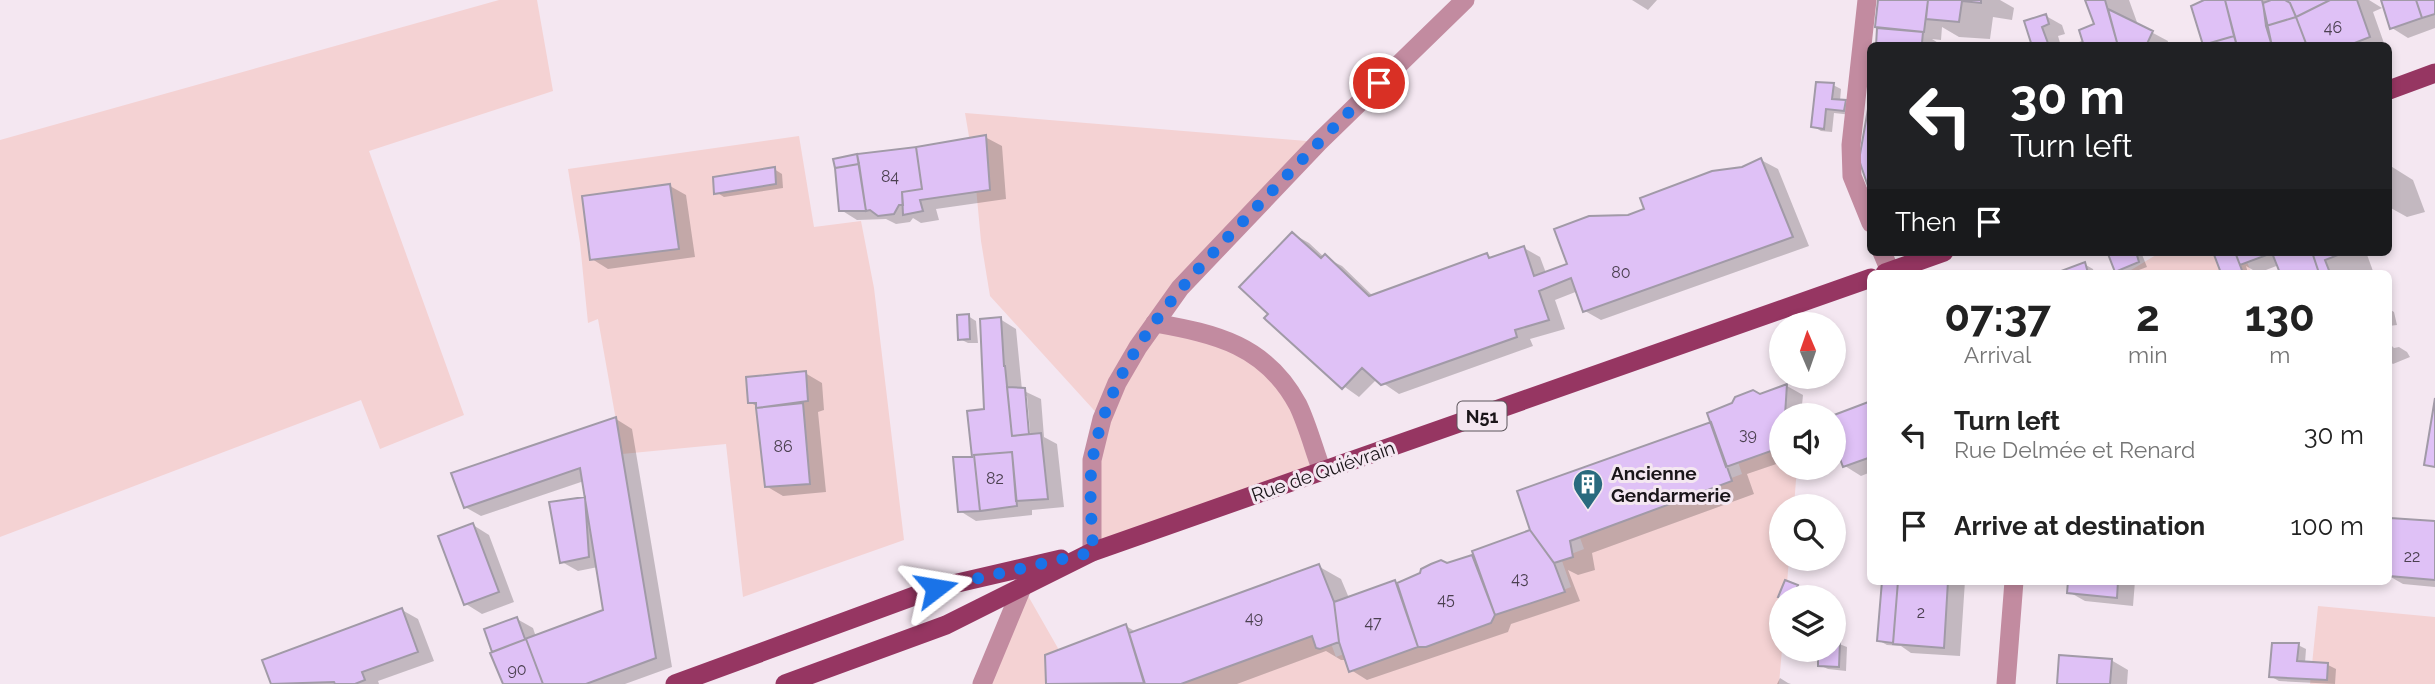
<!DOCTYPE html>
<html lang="en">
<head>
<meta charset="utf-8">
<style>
	:root { --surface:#fff; --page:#f2f2f2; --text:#222; --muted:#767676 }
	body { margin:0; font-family:Raleway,sans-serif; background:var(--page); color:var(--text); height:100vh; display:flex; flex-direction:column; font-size:26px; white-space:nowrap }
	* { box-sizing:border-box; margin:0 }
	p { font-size:23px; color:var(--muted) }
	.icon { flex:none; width:38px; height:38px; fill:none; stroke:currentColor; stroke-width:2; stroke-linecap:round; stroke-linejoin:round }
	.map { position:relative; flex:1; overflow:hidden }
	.sheet { position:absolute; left:1867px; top:270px; width:525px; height:315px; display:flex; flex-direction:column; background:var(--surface); border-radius:10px; box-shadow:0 4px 10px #0003 }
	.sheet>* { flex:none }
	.top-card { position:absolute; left:1867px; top:42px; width:525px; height:214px; border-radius:10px; box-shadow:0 4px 10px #0003; background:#202124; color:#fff; overflow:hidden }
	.needle { width:46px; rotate:358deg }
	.buttons { position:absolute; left:1769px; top:312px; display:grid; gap:14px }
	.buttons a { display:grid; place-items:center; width:77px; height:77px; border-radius:50%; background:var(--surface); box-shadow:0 4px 10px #0003; font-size:35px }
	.pin { position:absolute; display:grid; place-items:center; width:60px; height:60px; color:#fff; margin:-30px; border:4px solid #fff; border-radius:50%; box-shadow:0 2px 7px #0007 }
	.me { position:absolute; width:77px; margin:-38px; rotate:76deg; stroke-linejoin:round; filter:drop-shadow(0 0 5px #0008) }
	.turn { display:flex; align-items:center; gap:24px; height:147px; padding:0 28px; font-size:32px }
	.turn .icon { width:91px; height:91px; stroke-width:2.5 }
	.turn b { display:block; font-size:49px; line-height:60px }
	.then { display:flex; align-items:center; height:66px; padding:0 28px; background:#0003; gap:14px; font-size:26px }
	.eta { display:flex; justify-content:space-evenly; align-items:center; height:119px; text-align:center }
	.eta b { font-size:42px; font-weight:700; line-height:49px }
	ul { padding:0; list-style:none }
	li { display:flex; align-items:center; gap:21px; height:91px; padding:0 28px }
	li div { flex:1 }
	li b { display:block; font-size:26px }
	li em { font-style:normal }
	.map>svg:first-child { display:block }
	.green { fill:#f4d2d3 }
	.shadow { fill:#0003; fill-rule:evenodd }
	.building { fill:#dfc1f6; stroke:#a19aa7; stroke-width:2 }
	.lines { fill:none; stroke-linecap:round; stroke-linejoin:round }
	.service { stroke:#c28ba0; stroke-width:19 }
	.minor { stroke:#c28ba0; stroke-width:19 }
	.primary { stroke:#963662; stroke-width:19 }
	.route { stroke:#1a73e8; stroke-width:12; stroke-dasharray:0 21.6 }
	.labels { text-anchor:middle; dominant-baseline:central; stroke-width:6; stroke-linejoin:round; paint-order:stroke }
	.number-label { font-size:16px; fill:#4b4050 }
	.shield { fill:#f4e7f1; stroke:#5b545a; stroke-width:2 }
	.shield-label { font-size:18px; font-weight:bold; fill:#1a1519 }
	.street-label { font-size:19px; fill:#1a1519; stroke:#f4e7f1 }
	.poi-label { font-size:19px; font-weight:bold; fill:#1a1519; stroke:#f4e7f1; text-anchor:start }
</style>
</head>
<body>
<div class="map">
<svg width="2435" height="684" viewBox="0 0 2435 684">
	<rect width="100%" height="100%" fill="#f4e7f1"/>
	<path class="green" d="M499,0H537L553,91L369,151L464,415L380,449L361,400L0,537V140Z
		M965,113L1319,142L1155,323L1205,332L1274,373L1322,471L1092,552L1102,419L990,296L981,241L974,166Z
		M799,136L814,227L861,221L874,288L904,540L743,597L726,444L622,454L598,319L588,323L580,243L568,169Z
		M2161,252H2242L2252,273H2126Z
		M1781,444L1782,467H1797L1794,506H1782V558H1789L1786,597H1782V649L1779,684H1173L1325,627L1336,657L1354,650L1360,666L1571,587L1561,558L1584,549L1579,535L1742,474L1737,459Z
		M1023,587L1059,650L1062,684H982Z
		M2318,606L2435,617V684H2310Z"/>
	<path class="shadow" d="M1632,0H1657L1648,10Z
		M1880,0H2000L2014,8L2012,20L1993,17L1990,39L1959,37L1942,27L1941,40L1932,39L1943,46H1877Z
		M2087,0H2129L2138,25L2168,41L2167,46H2069L2084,40L2096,25Z
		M2209,0H2369L2382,8L2373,12L2385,46H2207L2205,44Z
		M2383,0H2435V28L2408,38L2392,28Z
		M2046,16L2062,25L2065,34L2058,36L2061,46H2034Z
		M1833,85L1841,89L1840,101L1853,107L1852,115L1834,113L1832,132L1821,131L1813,126Z
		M985,137L1002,146L1006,199L936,209L939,220L921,223L913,218L910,222L896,224L886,219L857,220L841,210Z
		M1761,160L1778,169L1809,246L1601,320L1585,311L1578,291L1555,300L1565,329L1530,339L1533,346L1399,394L1377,379L1359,397L1321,370L1267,319L1293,234L1309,243L1324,257L1342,266L1373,296L1487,255L1494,259L1524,248L1540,257L1546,273L1569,265L1629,216Z
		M2389,165L2413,180L2425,212L2407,217L2389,207Z
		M774,169L782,174L783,188L724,197L716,192Z
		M670,186L686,195L695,257L608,269L592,259Z
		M2119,252H2141L2147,267L2131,273H2121L2116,271Z
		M2215,252H2366L2373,271L2282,273L2279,265L2258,273L2246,266L2248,273H2223Z
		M2084,264L2093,269L2094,273H2064Z
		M2389,309L2394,312L2397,325L2389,326Z
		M968,316L976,321L978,343H968L960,339Z
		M1000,319L1016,329L1022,390L1041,399L1044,437L1057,444L1064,507L1032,510V515L976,521L960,511L986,411ZM1024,396H1027L1031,443H1028Z
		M2389,343L2394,348L2399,347L2407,352L2410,357L2393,364L2389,361Z
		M805,373L822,383L824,410L818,412L826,492L783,496L766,486L759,408L750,402Z
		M1787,386L1803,395L1801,415H1782V462L1747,474L1754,494L1592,553L1595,570L1578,575L1568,570L1580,601L1511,624L1508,632L1367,680L1351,670L1347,660H1341L1326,651L1237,684H1048L1046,656L1126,626L1136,632L1318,566L1341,579L1349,598L1394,581L1399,584L1474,556V552L1532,531L1712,423L1760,396Z
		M1871,403V472L1861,476L1845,466L1834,437V417Z
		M616,419L632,429L672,667L625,684H505L486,630L517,619L533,628L536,637L605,611L598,567L578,571L562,562L551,504L587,499L584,481L481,516L465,507Z
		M1817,501L1825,506H1811Z
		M1834,519L1840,528L1834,532Z
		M2392,520L2435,523V587L2403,584L2389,576Z
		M473,525L489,535L514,602L482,614L466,604Z
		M1884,581H1965L1960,656L1911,653L1901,646L1887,645L1878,640Z
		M2070,581H2135L2133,606L2085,601L2069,592Z
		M1797,587L1805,591L1803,597H1782Z
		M402,610L418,619L434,661L378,681L379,684H273L264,661Z
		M1834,642L1847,647L1846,671L1828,669L1819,665L1834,649Z
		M2298,645L2306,649L2305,663L2328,665L2336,669L2335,684L2279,681L2270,676Z
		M2111,660L2128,670L2127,684H2059Z
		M1780,678L1788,683L1791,684H1777Z"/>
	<path class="building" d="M1878,0H1928L1924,32L1875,27Z
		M1928,0H1981V3L1962,1L1959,22L1926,19Z
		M2085,0H2105L2118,46H2084L2079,30L2094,24Z
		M2204,0H2225L2234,36L2203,45L2191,6Z
		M2225,0H2262L2272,46H2237Z
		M2271,0H2285L2290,3L2296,17L2266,26L2263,3Z
		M2285,0H2330L2296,17L2290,3Z
		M2330,0H2357L2370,37L2347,46H2307L2296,17Z
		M2381,0H2416L2422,18L2390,29Z
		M2416,0H2435V14L2422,18Z
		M2108,9L2153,31L2146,46H2118Z
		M2046,14L2049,24L2042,27L2049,46H2032L2024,21Z
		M2296,17L2307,46H2272L2266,26Z
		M1877,28L1923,32L1922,43L1928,46H1876Z
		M2234,36L2237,46L2203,45Z
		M1816,82L1834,83L1832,99L1846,100L1844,111L1826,109L1824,129L1811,127Z
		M1871,108V195L1859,160L1868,109Z
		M986,135L990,190L920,200L923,211L903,215L902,192L922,189L916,147Z
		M916,147L922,189L902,192L903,205H899L894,214L878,216L870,210L866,211L857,154Z
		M857,154L859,164L835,168L833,159Z
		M1761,158L1793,237L1583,312L1571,278L1539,291L1549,320L1515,330L1517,337L1381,385L1362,368L1342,389L1266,320L1264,318L1268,314L1239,287L1292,232L1321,258L1325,254L1369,296L1487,253L1489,258L1524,246L1534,276L1567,264L1554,229L1589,216L1628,215L1644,209L1640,198L1712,171L1742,167Z
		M859,164L866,211H839L835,168Z
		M775,167L776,184L714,194L713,177Z
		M670,184L679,249L590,260L582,196Z
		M2114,252H2136L2139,262L2115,272L2108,254Z
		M2213,252H2235L2243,273H2221Z
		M2235,252H2312L2319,273H2280L2272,253L2240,265Z
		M2312,252H2342L2343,253L2325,260L2330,273H2319Z
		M2085,262L2088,273H2062L2061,271Z
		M969,314L970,339L958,340L957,315Z
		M1001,317L1004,366H1005L1012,436L1041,433L1048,499L1016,501L1012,452L974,455L980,511L958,512L953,457H972L967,411L984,409L980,319Z
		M806,371L808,401L756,408V403H748L746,377Z
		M1787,384L1785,415H1782V447L1726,467L1707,413L1732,403L1735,397L1753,390L1760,394Z
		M1007,387L1025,388L1029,434L1012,436Z
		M2435,398V467L2424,465Z
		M1871,401V457L1843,467L1834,442V415Z
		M803,403L810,484L765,487L756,408Z
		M616,417L656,658L586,684H543L526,639L492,652L484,629L517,617L525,639L603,610L580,468L464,508L451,473Z
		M1711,422L1732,481L1570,541L1573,557L1554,563L1530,530L1517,491Z
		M1012,452L1017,506L980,511L974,455Z
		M585,497L589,557L560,563L549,502Z
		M2390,518L2435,521V580L2389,576Z
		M473,523L499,592L464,605L438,536Z
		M1530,530L1554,563L1565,592L1495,615L1472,551Z
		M1472,555L1495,615L1491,623L1426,647H1418L1397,583L1420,573L1421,569L1431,564L1441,560L1447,563Z
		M1319,564L1334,602L1339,642L1320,649L1316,648L1312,636L1181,684H1145L1129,633Z
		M1395,580L1418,647L1349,672L1339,642L1334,602Z
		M1785,580L1798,585L1793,597L1782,598L1778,597Z
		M1882,581H1898L1893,643L1877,641Z
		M1898,581H1948L1944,648L1893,644Z
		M2068,581H2118L2117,598L2067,593Z
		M402,608L418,652L362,672L365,680L355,684H335L334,682L271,684L262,660Z
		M1126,624L1144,683L1046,684L1045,655Z
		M526,639L543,684H503L490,653Z
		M1834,641H1840L1839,667L1818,666V649H1834Z
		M2272,643H2299L2297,661L2328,663L2327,680L2269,677Z
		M2059,655L2112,659L2110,684H2057Z"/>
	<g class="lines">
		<path class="service" d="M1867,0L1851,145L1852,176L1871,223
			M1882,252L1890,271
			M1155,323C1216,334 1266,345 1298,405C1308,426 1314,450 1322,471"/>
		<path class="minor" d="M1092,552V460L1102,419L1117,383L1138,347L1180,288L1319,142L1465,0
			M982,684L1026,578
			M2006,684L2014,581"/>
		<path class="primary" d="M2389,90L2435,73
			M1885,273L1944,252
			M675,684L936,588L1061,559
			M785,684L946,625L1092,552L1871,278"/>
	</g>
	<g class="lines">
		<path class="route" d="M936,588L1093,552C1092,525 1088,481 1093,457C1111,358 1182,285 1249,215C1291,171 1334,126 1379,83"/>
	</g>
	<defs>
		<g id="building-pin" transform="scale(1.575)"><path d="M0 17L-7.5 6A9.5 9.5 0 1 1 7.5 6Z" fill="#296a7e" stroke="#f4e7f1"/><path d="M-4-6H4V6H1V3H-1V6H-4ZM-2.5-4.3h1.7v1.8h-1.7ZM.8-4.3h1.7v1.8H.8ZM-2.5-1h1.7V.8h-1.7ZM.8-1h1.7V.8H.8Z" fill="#fff"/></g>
	</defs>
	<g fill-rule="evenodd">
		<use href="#building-pin" x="1588" y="484"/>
	</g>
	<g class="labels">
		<g class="number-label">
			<text x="2333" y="27">46</text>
			<text x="890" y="176">84</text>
			<text x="1621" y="272">80</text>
			<text x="1748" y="434">39</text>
			<text x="783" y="446">86</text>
			<text x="995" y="478">82</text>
			<text x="2412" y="556">22</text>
			<text x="1520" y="578">43</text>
			<text x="1446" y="599">45</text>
			<text x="1921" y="612">2</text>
			<text x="1254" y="617">49</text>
			<text x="1373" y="622">47</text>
			<text x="517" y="669">90</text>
		</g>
		<rect class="shield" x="1457.5" y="401.5" width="49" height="29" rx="5"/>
		<g class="shield-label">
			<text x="1482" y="416">N51</text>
		</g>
		<g class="street-label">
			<text transform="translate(1323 471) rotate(-19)">Rue de Quiévrain</text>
		</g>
		<g class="poi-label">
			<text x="1611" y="473">Ancienne<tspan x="1611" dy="22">Gendarmerie</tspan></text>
		</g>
	</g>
</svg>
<div class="buttons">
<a><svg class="needle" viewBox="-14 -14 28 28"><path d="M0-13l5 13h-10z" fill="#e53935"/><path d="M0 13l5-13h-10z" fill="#767676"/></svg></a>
<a><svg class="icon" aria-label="sound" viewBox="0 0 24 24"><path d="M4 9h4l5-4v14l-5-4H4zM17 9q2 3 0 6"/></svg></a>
<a><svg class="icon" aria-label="search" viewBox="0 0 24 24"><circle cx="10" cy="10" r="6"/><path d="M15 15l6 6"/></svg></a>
<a><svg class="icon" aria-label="layers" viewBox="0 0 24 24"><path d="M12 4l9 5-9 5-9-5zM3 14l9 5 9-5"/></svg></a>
</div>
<div class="pin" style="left:1379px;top:83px;background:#d93025"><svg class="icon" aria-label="arrive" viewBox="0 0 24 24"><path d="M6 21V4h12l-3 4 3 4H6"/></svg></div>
<svg class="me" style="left:936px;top:588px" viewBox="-20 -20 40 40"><path d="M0-17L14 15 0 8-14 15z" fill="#1a73e8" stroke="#fff" stroke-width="4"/></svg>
<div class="top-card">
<div class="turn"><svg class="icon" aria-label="left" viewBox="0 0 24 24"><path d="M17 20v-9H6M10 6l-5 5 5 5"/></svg><div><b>30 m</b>Turn left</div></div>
<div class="then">Then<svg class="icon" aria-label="arrive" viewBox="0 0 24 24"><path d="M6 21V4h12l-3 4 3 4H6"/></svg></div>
</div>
<section class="sheet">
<div class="eta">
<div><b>07:37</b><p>Arrival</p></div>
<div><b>2</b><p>min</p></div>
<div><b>130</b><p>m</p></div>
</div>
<ul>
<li><svg class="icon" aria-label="left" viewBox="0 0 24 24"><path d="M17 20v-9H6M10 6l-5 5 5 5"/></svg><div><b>Turn left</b><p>Rue Delmée et Renard</p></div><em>30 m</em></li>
<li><svg class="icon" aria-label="arrive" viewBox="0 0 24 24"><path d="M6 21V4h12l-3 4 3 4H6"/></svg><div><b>Arrive at destination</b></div><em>100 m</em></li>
</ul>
</section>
</div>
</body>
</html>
